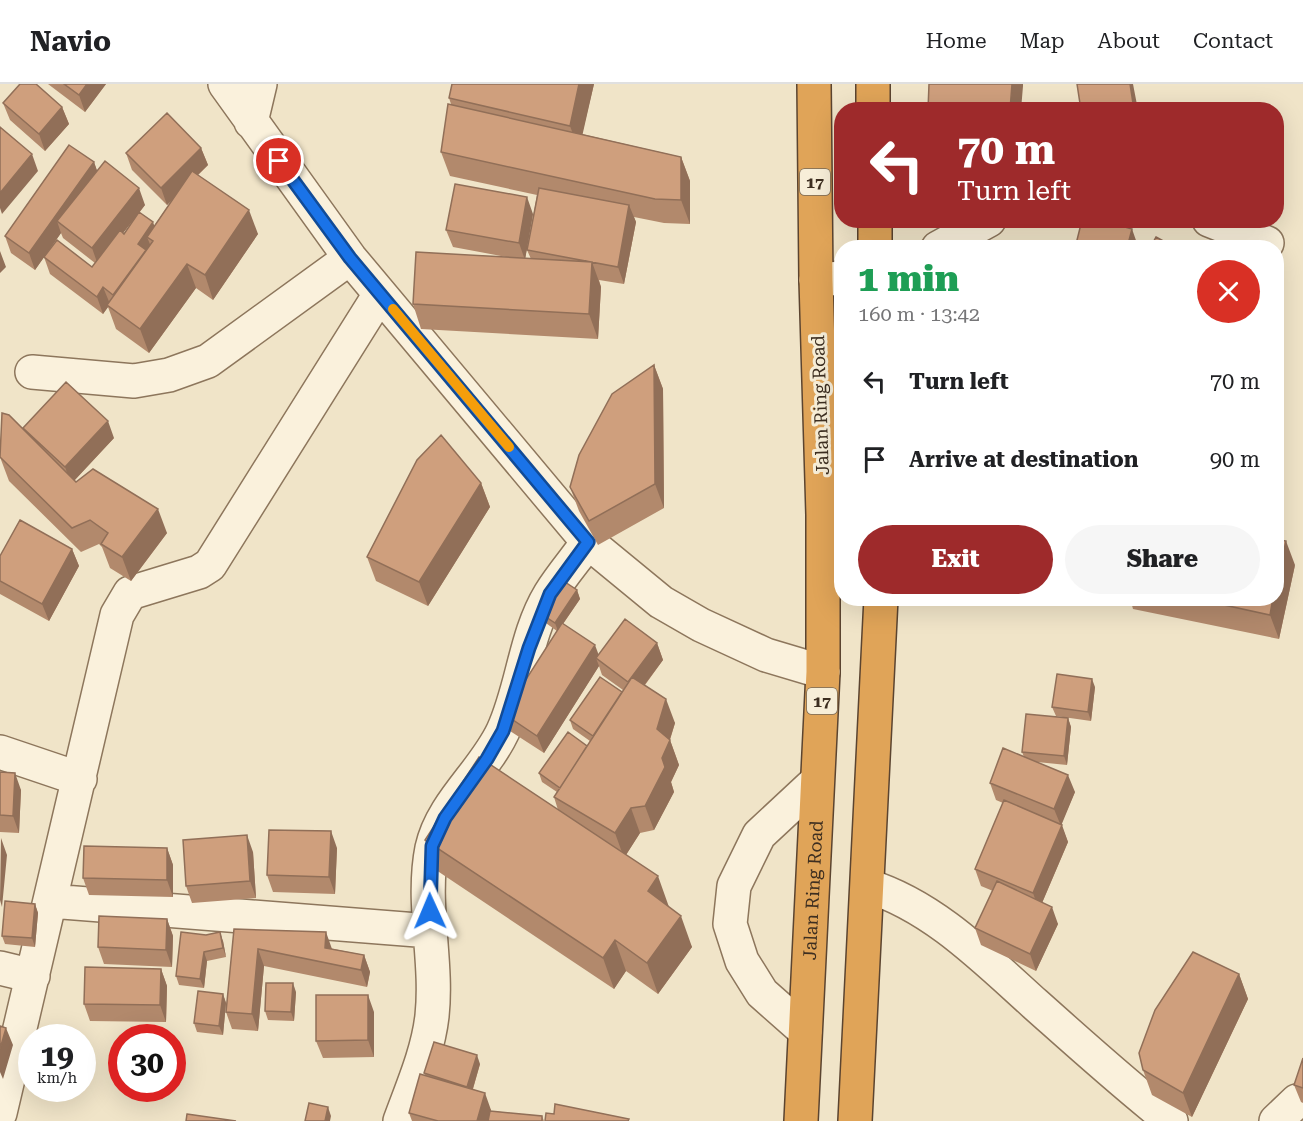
<!DOCTYPE html>
<html lang="en">
<head>
<meta charset="utf-8">
<style>
	:root { --surface:#fff; --page:#f6f6f6; --text:#202124; --muted:#757577; --line:#e0e0e0; --accent:#9e2a2b }
	body { margin:0; font-family:"Roboto Serif",serif; background:var(--page); color:var(--text); height:100vh; display:flex; flex-direction:column; font-size:22px; white-space:nowrap }
	* { box-sizing:border-box; margin:0 }
	p { font-size:20px; color:var(--muted) }
	.icon { flex:none; width:33px; height:33px; fill:none; stroke:currentColor; stroke-width:2; stroke-linecap:round; stroke-linejoin:round }
	.map { position:relative; flex:1; overflow:hidden }
	.sheet { position:absolute; left:834px; top:156px; width:450px; height:366px; display:flex; flex-direction:column; background:var(--surface); border-radius:24px; box-shadow:0 6px 24px #0002 }
	.sheet>* { flex:none }
	.banner { position:absolute; left:834px; top:18px; width:450px; height:126px; border-radius:24px; box-shadow:0 6px 24px #0002; background:#9e2a2b; color:#fff; overflow:hidden }
	.speed { position:absolute; left:18px; top:940px; display:flex; gap:12px; font-size:30px; font-weight:700; text-align:center }
	.speed>* { display:grid; place-content:center; width:78px; height:78px; border-radius:50%; background:var(--surface); box-shadow:0 6px 24px #0002; line-height:1 }
	.speed small { font-size:15px; font-weight:400 }
	.speed .limit { border:9px solid #d22; background:#fff; color:#111 }
	.pin { position:absolute; display:grid; place-items:center; width:51px; height:51px; color:#fff; margin:-26px; border:3px solid #fff; border-radius:50%; box-shadow:0 2px 6px #0007 }
	.me { position:absolute; width:66px; margin:-33px; rotate:359deg; stroke-linejoin:round; filter:drop-shadow(0 0 4px #0008) }
	.turn { display:flex; align-items:center; gap:21px; height:126px; padding:0 24px; font-size:27px }
	.turn .icon { width:78px; height:78px; stroke-width:2.5 }
	.turn b { display:block; font-size:42px; line-height:51px }
	.round { display:grid; place-items:center; flex:none; width:63px; height:63px; border-radius:32px; background:var(--page) }
	.overview { display:flex; align-items:center; justify-content:space-between; height:102px; padding:0 24px }
	h1 { font-size:36px; font-weight:800; line-height:45px; color:#1e9e55 }
	.primary-button { display:flex; gap:12px; margin-top:auto; padding:12px 24px }
	.primary-button a { flex:1; height:69px; border-radius:36px; background:var(--accent); color:#fff; font-size:24px; font-weight:800; line-height:69px; text-align:center }
	.primary-button a+a { background:var(--page); color:var(--text) }
	ul { padding:0; list-style:none }
	li { display:flex; align-items:center; gap:18px; height:78px; padding:0 24px }
	li div { flex:1 }
	li b { display:block; font-size:22px }
	li em { font-style:normal }
	header { display:flex; align-items:center; gap:36px; box-sizing:border-box; height:84px; padding:0 30px; background:var(--surface); border-bottom:2px solid var(--line) }
	header strong { font-size:28px }
	nav { display:flex; gap:33px; margin-inline-start:auto; font-size:21px }
	.map>svg:first-child { display:block }
	.lines { fill:none; stroke-linecap:round; stroke-linejoin:round }
	.minor-casing { stroke:#8d765c; stroke-width:36 }
	.highway-casing { stroke:#5b4430; stroke-width:36 }
	.minor { stroke:#faf1dc; stroke-width:33 }
	.highway { stroke:#e0a458; stroke-width:33 }
	.wall { fill:#b2896c; fill-rule:evenodd }
	.shaded-wall { fill:#916f58 }
	.building { fill:#cf9f7d; stroke:#916f58; stroke-width:1.5 }
	.route-casing { stroke:#114b97; stroke-width:15 }
	.route { stroke:#1a73e8; stroke-width:10 }
	.slow { stroke:#f59e0b; stroke-width:10 }
	.labels { text-anchor:middle; dominant-baseline:central; stroke-width:6; stroke-linejoin:round; paint-order:stroke }
	.shield { fill:#f7eed8; stroke:#756857; stroke-width:1.5 }
	.shield-label { font-size:16px; font-weight:bold; fill:#3d2e20 }
	.street-label { font-size:18px; fill:#3d2e20; stroke:#f7eed8 }
</style>
</head>
<body>
<header>
<strong>Navio</strong>
<nav><a>Home</a><a>Map</a><a>About</a><a>Contact</a></nav>
</header>
<div class="map">
<svg width="1303" height="1037" viewBox="0 0 1303 1037">
	<rect width="100%" height="100%" fill="#f0e4c8"/>
	<g class="lines">
		<g class="minor-casing">
			<path id="minor" d="M225,0L350,174L588,458L661,518L701,541L766,571L823,588
				M251,38L260,0
				M1209,136L1267,159
				M938,164L989,136
				M816,196L842,194
				M32,288L134,297L169,291L208,277L350,174
				M0,668L80,695
				M868,802C933,822 985,875 1035,920C1080,960 1124,1000 1171,1037
				M50,817L430,847
				M0,884L33,892
				M805,947L762,909L742,877L730,840L734,802L759,751L817,697
				M0,1029L117,531L130,509L199,488L210,481L380,210
				M400,1037C412,1004 428,968 432,932C438,877 421,819 432,764C442,719 484,688 503,647C523,604 525,551 550,510C561,492 576,475 588,458
				M1276,1037L1297,1017"/>
		</g>
		<g class="highway-casing">
			<g id="highway">
				<path d="M873,0V26"/>
				<path d="M875,136V164"/>
				<path id="s1" d="M801,1037L823,588V431L816,196L814,0"/>
				<path d="M855,1037L881,514"/>
			</g>
		</g>
		<use href="#minor" class="minor"/>
		<use href="#highway" class="highway"/>
	</g>
	<path class="wall" d="M48,0H106L85,28Z
		M452,0H594L582,50L681,73L690,97V140L664,139L634,133L636,138L624,200L599,196L601,203L598,255L421,245L413,220L512,174L453,163L446,146L533,130L525,175H531L527,166L537,111L450,92L441,68L451,20L449,14Z
		M3,19L62,23L69,40L45,67L10,36Z
		M201,64L208,81L198,91L258,150L213,216L196,204L149,269L116,245L108,223L103,230L50,190L44,173L92,183L95,179L63,154L61,149L35,186L11,169L5,152L94,78L97,87L145,121L139,129L154,142L172,116L167,121L132,86L126,69ZM134,135L124,150L123,149Z
		M654,281L663,305L664,424L598,461L579,427L570,403Z
		M23,344L114,354L74,397L167,449L131,497L110,484L102,463L99,460L81,468L9,397L0,373L25,347Z
		M481,399L490,423L428,522L376,497L367,473Z
		M72,465L79,482L49,537L0,510V472Z
		M1295,481L1279,555L1133,525L1130,514H1276Z
		M577,506L580,515L563,540L598,571L657,559L663,576L645,601L675,639L670,656L679,681L671,698L674,708L654,746L640,749L626,771L669,823L692,863L658,910L626,887L614,905L436,786L425,756L558,726L554,713L557,708L542,698L539,689L587,662L590,657L573,645L570,636L622,608L623,606L602,591L599,582L544,669L510,647L504,630L557,547L543,537L540,529Z
		M1095,603L1091,637L1056,632L1052,623Z
		M1068,634L1071,643L1067,681L1037,678L1075,708L1061,740L1068,758L1042,819L1058,840L1036,887L981,861L975,844L993,807L981,802L975,785L1003,719L996,716L990,699L1024,673L1022,668Z
		M0,688L21,706L19,749L0,748Z
		M167,764L173,781V813L89,811L83,794Z
		M337,764L335,810L273,808L267,791Z
		M253,768L256,814L192,819L186,802Z
		M35,820L38,829L35,863L5,860L2,852Z
		M167,835L173,852L172,883L104,880L98,863Z
		M234,845L364,871L370,888L367,903L264,882L258,947L232,945L226,928Z
		M206,851L223,857L226,873L207,877L204,904L179,901L176,892Z
		M161,885L167,902L166,938L90,937L84,920Z
		M1239,890L1248,915L1192,1033L1152,1011L1143,986Z
		M296,908L294,937L268,936L265,927Z
		M223,910L226,919L223,951L197,948L194,939Z
		M374,928V973L323,974L316,957Z
		M1303,974V1019L1301,1018L1294,1001Z
		M480,980L473,1005L491,1026V1027L542,1032L544,1037H412L409,1029L425,992L424,989Z"/>
	<path class="shaded-wall" d="M87,0H106L85,28L79,11Z
		M579,0H594L579,66L570,42Z
		M1012,0H1023V2L1021,26H1010Z
		M1130,0H1133L1138,26H1134Z
		M62,23L69,40L45,67L39,50Z
		M201,64L208,81L167,121L161,104Z
		M32,70L38,87L2,130L0,124V109Z
		M681,73L690,97V140L681,116Z
		M94,78L100,95L57,137L61,149L35,186L29,169Z
		M139,104L145,121L98,181L92,164Z
		M527,113L533,130L525,176L519,159Z
		M629,121L636,138L624,200L618,183Z
		M249,126L258,150L213,216L205,191Z
		M153,138L159,155L153,157L147,153L152,165L153,184L138,160Z
		M1132,145L1138,162V164H1127Z
		M0,167L6,183L0,189Z
		M592,178L601,203L598,255L589,230Z
		M187,180L196,204L149,269L140,245Z
		M103,203L110,220L107,221L108,223L103,230L97,213Z
		M654,281L663,305L664,424L655,400Z
		M108,337L114,354L71,400L65,383Z
		M481,399L490,423L428,522L419,498Z
		M158,425L167,449L131,497L122,473Z
		M1286,457L1295,481L1279,555L1270,531L1273,514H1276V500Z
		M72,465L79,482L49,537L42,520Z
		M577,506L580,515L558,547L555,539Z
		M657,559L663,576L634,615L628,598Z
		M595,561L601,577L596,574L599,582L544,669L537,652Z
		M1092,595L1095,603L1091,637L1088,628Z
		M666,615L675,639L669,658L670,656L679,681L671,698L674,708L654,746L645,722L662,674L657,645Z
		M1068,634L1071,643L1067,681L1064,672Z
		M15,689L21,706L19,749L13,732Z
		M1068,691L1075,708L1061,742L1054,725Z
		M631,724L640,749L624,774L615,749Z
		M1062,741L1068,758L1039,826L1033,809Z
		M331,747L337,764L335,810L329,793Z
		M247,751L253,768L256,814L250,797Z
		M1,754L7,771L2,823L0,816Z
		M167,764L173,781V813L167,796Z
		M658,792L669,823L648,807Z
		M35,820L38,829L35,863L32,854Z
		M1052,823L1058,840L1036,887L1030,870Z
		M681,832L692,863L658,910L647,879Z
		M167,835L173,852L172,883L166,866Z
		M220,848L223,857L226,873L223,864Z
		M326,848L332,865V881L325,864Z
		M615,856L626,887L614,905L603,874Z
		M258,865L264,882L258,947L252,930Z
		M204,868L207,877L204,904L200,895Z
		M364,871L370,888L367,903L361,886Z
		M161,885L167,902L166,938L160,921Z
		M1239,890L1248,915L1192,1033L1183,1009Z
		M293,899L296,908L294,937L291,928Z
		M223,910L226,919L223,951L219,942Z
		M368,911L374,928V973L368,956Z
		M6,944L13,961L3,995L0,988V965Z
		M477,971L480,980L471,1011L467,1003Z
		M485,1009L491,1026L488,1037H477Z
		M328,1023L331,1032L330,1037H325Z"/>
	<path class="building" d="M20,0H36L62,23L39,50L3,19Z
		M64,0H87L79,11Z
		M452,0H579L570,42L449,14Z
		M929,0H1012L1010,26H928Z
		M1077,0H1130L1134,26H1081Z
		M448,20L681,73V116L655,115L441,68Z
		M167,29L201,64L161,104L126,69Z
		M0,43L32,70L0,109Z
		M69,61L94,78L29,169L5,152Z
		M105,77L139,104L92,164L57,137Z
		M192,87L249,126L205,191L187,180L140,245L107,221L153,157L147,153Z
		M455,100L527,113L519,159L446,146Z
		M539,104L629,121L618,183L527,166Z
		M139,128L153,138L138,160L146,166L113,211L103,203L97,213L44,173L57,156L92,183L120,146L124,150Z
		M1082,136H1100L1132,145L1127,164H1075Z
		M1156,153L1176,164H1150Z
		M416,168L592,178L589,230L413,220Z
		M654,281L655,400L589,437L570,403L579,371L612,310Z
		M66,298L108,337L65,383L23,344Z
		M2,329L9,331L76,398L93,385L158,425L122,473L101,460L108,449L90,436L72,444L0,373Z
		M441,351L481,399L419,498L367,473L417,376Z
		M20,436L72,465L42,520L0,497V472Z
		M1276,455L1286,457L1276,500Z
		M562,496L577,506L555,539L540,529Z
		M1192,514H1273L1270,531Z
		M625,535L657,559L628,598L596,574Z
		M562,539L595,561L537,652L504,630Z
		M1057,590L1092,595L1088,628L1052,623Z
		M600,593L622,608L593,652L570,636Z
		M632,593L666,615L657,645L670,656L662,674L665,683L645,722L631,724L615,749L554,713Z
		M1026,630L1068,634L1064,672L1022,668Z
		M568,648L587,662L560,704L539,689Z
		M1003,664L1068,691L1054,725L990,699Z
		M479,673L658,792L648,807L681,832L647,879L615,856L603,874L425,756Z
		M0,688L15,689L13,732L0,731Z
		M1004,716L1062,741L1033,809L975,785Z
		M269,746L331,747L329,793L267,791Z
		M247,751L250,797L186,802L183,756Z
		M84,762L167,764V796L83,794Z
		M997,797L1052,823L1030,870L975,844Z
		M5,817L35,820L32,854L2,852Z
		M99,832L167,835L166,866L98,863Z
		M234,845L326,848L325,864L364,871L361,886L258,865L252,930L226,928Z
		M181,848L206,851L220,848L223,864L204,868L200,895L176,892Z
		M1193,868L1239,890L1183,1009L1143,986L1139,969L1155,926Z
		M85,883L161,885L160,921L84,920Z
		M266,899H293L291,928L265,927Z
		M198,907L223,910L219,942L194,939Z
		M316,911H368V956L316,957Z
		M0,942L6,944L0,965Z
		M434,958L477,971L467,1003L424,989Z
		M1303,974V1004L1294,1001Z
		M420,990L485,1009L477,1037H438L409,1029Z
		M309,1019L328,1023L325,1037H305Z
		M555,1020L629,1035L628,1037H545L546,1029L554,1030Z
		M490,1027L542,1032V1037H488Z
		M187,1030L236,1037H186Z"/>
	<g class="lines">
		<g class="route-casing">
			<path id="route" d="M279,77L350,174L588,458L550,510L529,564L503,647L487,675L445,734L432,762L430,827"/>
		</g>
		<use href="#route" class="route"/>
		<path class="slow" d="M393,225L509,363"/>
	</g>
	<g class="labels">
		<g class="shield">
			<rect x="800" y="85" width="30" height="26" rx="4.5"/>
			<rect x="807" y="604" width="30" height="26" rx="4.5"/>
		</g>
		<g class="shield-label">
			<text x="815" y="98">17</text>
			<text x="822" y="617">17</text>
		</g>
		<g class="street-label">
			<text transform="translate(820 321) rotate(-92)">Jalan Ring Road</text>
			<text stroke="none"><textPath href="#s1" startOffset="231">Jalan Ring Road</textPath></text>
		</g>
	</g>
</svg>
<div class="speed"><div>19<small>km/h</small></div><div class="limit">30</div></div>
<div class="pin" style="left:279px;top:77px;background:#d93025"><svg class="icon" aria-label="arrive" viewBox="0 0 24 24"><path d="M6 21V4h12l-3 4 3 4H6"/></svg></div>
<svg class="me" style="left:430px;top:827px" viewBox="-20 -20 40 40"><path d="M0-17L14 15 0 8-14 15z" fill="#1a73e8" stroke="#fff" stroke-width="4"/></svg>
<div class="banner">
<div class="turn"><svg class="icon" aria-label="left" viewBox="0 0 24 24"><path d="M17 20v-9H6M10 6l-5 5 5 5"/></svg><div><b>70 m</b>Turn left</div></div>
</div>
<section class="sheet">
<div class="overview"><div><h1>1 min</h1><p>160 m · 13:42</p></div><a class="round" style="background:#d93025;color:#fff"><svg class="icon" aria-label="close" viewBox="0 0 24 24"><path d="M6 6l12 12M18 6L6 18"/></svg></a></div>
<ul>
<li><svg class="icon" aria-label="left" viewBox="0 0 24 24"><path d="M17 20v-9H6M10 6l-5 5 5 5"/></svg><div><b>Turn left</b></div><em>70 m</em></li>
<li><svg class="icon" aria-label="arrive" viewBox="0 0 24 24"><path d="M6 21V4h12l-3 4 3 4H6"/></svg><div><b>Arrive at destination</b></div><em>90 m</em></li>
</ul>
<div class="primary-button"><a>Exit</a><a>Share</a></div>
</section>
</div>
</body>
</html>
